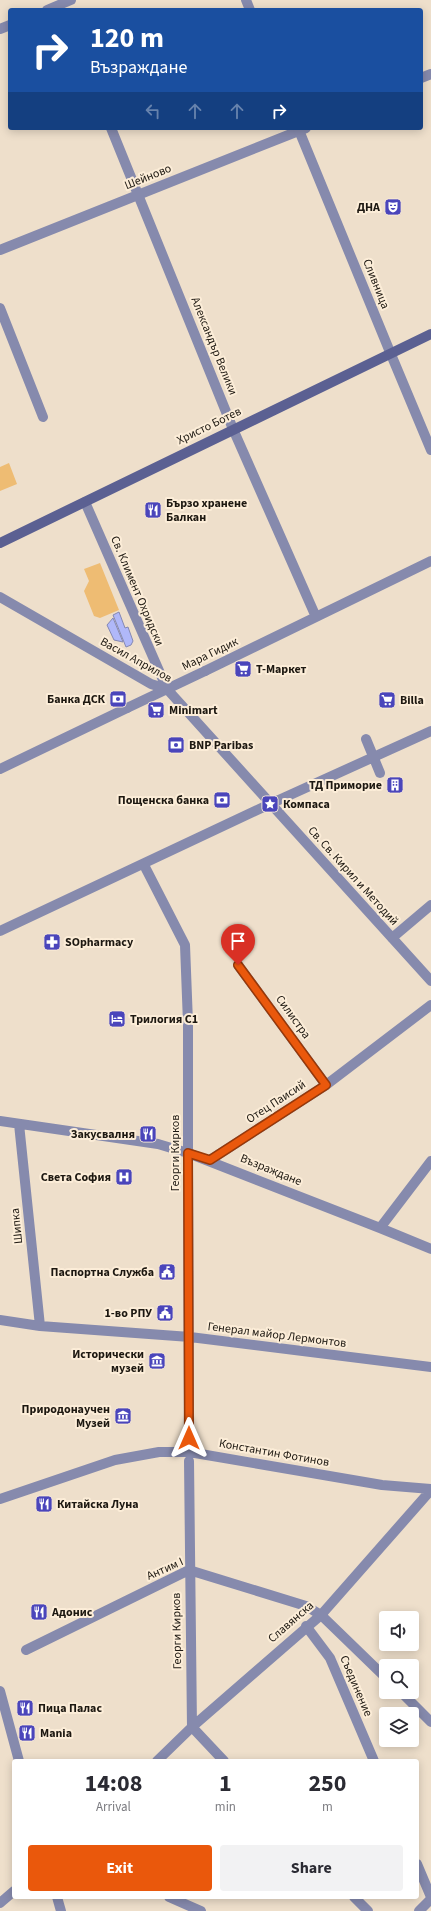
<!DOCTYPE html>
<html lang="en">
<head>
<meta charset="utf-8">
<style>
	:root { --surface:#fff; --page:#f2f2f3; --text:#2b2b33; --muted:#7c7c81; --accent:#ea580c }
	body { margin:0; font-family:"Source Sans 3",sans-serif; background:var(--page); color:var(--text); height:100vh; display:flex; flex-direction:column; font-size:15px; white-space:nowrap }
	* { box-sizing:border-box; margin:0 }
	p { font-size:13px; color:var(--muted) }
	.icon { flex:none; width:22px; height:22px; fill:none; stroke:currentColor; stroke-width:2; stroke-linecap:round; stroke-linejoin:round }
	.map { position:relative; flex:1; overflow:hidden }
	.side { position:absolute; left:12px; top:1759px; width:407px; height:140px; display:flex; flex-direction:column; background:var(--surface); border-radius:4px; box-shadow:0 2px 10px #0003 }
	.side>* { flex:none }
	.banner { position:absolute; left:8px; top:8px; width:415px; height:122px; border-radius:4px; box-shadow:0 2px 10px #0003; background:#1a4fa0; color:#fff; overflow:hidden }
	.tools { position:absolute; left:379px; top:1611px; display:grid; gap:8px }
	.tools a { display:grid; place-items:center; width:40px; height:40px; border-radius:4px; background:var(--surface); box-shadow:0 2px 10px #0003; font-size:20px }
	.pin { position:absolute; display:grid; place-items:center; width:34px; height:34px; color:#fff; margin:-41px -17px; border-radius:50% 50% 50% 0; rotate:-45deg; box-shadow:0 0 4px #0007 }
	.pin .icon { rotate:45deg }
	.me { position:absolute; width:44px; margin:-22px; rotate:0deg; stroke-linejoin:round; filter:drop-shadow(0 0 3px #0008) }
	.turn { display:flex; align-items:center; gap:14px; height:84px; padding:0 16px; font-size:18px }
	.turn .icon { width:52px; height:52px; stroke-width:2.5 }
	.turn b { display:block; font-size:28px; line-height:34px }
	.lanes { display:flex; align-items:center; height:38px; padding:0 16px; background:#0003; justify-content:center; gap:20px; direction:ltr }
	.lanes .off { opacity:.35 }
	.eta { display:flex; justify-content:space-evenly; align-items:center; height:68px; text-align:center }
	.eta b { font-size:24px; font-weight:700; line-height:28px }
	.action { display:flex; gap:8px; margin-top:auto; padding:8px 16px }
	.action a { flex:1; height:46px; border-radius:4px; background:var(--accent); color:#fff; font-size:16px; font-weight:700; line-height:46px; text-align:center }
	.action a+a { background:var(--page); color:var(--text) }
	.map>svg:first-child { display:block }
	.green { fill:#eebc73 }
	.water { fill:#b0b8f9; stroke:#8488b3 }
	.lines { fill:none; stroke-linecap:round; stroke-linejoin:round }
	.pedestrian { stroke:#868aad; stroke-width:10 }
	.minor { stroke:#868aad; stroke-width:10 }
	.tertiary { stroke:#868aad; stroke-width:10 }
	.secondary { stroke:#5b6092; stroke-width:10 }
	.route-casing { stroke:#983908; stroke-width:10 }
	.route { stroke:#ea580c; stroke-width:7 }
	.labels { text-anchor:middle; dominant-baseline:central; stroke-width:4; stroke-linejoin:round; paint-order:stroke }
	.street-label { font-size:12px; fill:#1d1811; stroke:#fcedd8 }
	.poi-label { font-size:12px; font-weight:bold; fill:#1d1811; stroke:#fcedd8; text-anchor:start }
</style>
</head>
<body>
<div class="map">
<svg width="431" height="1911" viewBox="0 0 431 1911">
	<rect width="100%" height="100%" fill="#eedfcb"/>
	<path class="green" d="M9,463L17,484L0,491V467Z
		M100,563L119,610L100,618L94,616L84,591L89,581L84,569Z"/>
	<path class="water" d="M119,612L125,628L128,627L133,641L131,645L126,647L113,615Z
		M113,618L123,642L114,640L107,625Z"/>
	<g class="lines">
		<path class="pedestrian" d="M85,502L167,689
			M0,597L151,684L167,689L431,981
			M127,708L205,671
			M366,739L380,773
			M144,865L185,945L188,1023V1153
			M0,931L270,804L431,731
			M392,938L431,905
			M0,1691L19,1761
			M57,1897L61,1911"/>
		<path class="minor" d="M47,10L71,0
			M0,29L10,25
			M421,78L431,74
			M111,128L233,429L316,617
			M0,250L306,128
			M0,308L43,417
			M390,352L431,450
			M205,671L431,561
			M0,769L127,708
			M238,965L326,1085
			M0,1121L158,1144L188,1153L380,1228L431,1249
			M19,1124L40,1326
			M188,1153L189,1452
			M210,1160L326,1085L431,1005
			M380,1228L431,1161
			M0,1320L40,1326L190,1337L431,1367
			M189,1461L192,1727L224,1761
			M0,1499L115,1460L159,1452H189L382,1485L431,1489
			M306,1626L330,1658L374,1761
			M26,1650L189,1570L306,1606L321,1615L386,1678
			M401,1692L431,1722
			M157,1761L192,1727L321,1615L431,1490
			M417,1864L431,1897
			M169,1897L201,1911
			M354,1897L368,1911
			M0,1903L14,1891"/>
		<path class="tertiary" d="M246,0L250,10
			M298,128L390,352
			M419,1911L431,1899"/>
		<path class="secondary" d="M0,543L431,334"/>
	</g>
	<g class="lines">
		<g class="route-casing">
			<path id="route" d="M189,1438L188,1153L210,1160L326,1085L238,965"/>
		</g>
		<use href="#route" class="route"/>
	</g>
	<defs>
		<g id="theatre-square" transform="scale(0.9)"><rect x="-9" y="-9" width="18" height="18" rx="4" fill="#4a45bb" stroke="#fcedd8"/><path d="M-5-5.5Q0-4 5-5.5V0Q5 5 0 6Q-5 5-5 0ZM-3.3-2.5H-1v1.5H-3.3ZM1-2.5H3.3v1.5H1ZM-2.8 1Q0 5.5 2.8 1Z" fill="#fff"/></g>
		<g id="restaurant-square" transform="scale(0.9)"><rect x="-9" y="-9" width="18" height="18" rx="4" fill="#4a45bb" stroke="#fcedd8"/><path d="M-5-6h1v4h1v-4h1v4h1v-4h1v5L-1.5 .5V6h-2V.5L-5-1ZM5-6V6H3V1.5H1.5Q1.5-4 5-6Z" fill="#fff"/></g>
		<g id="supermarket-square" transform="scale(0.9)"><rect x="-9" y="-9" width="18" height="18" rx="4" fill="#4a45bb" stroke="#fcedd8"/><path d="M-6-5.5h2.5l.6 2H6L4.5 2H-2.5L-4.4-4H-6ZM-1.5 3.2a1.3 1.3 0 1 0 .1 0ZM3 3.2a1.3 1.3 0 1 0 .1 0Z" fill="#fff"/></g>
		<g id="bank-square" transform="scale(0.9)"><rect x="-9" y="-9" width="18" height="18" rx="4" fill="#4a45bb" stroke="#fcedd8"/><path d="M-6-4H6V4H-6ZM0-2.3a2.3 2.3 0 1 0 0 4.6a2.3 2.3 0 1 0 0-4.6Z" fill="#fff"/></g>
		<g id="building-square" transform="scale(0.9)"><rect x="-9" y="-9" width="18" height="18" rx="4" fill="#4a45bb" stroke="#fcedd8"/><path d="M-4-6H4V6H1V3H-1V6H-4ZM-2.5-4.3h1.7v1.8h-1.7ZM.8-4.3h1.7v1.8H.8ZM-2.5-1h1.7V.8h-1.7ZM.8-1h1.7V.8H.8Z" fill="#fff"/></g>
		<g id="sight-square" transform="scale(0.9)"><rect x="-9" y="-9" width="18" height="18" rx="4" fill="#4a45bb" stroke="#fcedd8"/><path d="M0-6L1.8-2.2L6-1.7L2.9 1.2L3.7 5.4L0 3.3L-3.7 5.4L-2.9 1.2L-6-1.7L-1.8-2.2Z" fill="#fff"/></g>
		<g id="pharmacy-square" transform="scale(0.9)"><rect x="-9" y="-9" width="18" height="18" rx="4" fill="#4a45bb" stroke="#fcedd8"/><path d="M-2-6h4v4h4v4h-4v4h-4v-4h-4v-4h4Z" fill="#fff"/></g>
		<g id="hotel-square" transform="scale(0.9)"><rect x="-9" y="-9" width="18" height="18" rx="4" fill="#4a45bb" stroke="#fcedd8"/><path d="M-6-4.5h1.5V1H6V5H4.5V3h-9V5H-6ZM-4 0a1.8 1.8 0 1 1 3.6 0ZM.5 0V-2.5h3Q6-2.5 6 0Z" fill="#fff"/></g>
		<g id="hospital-square" transform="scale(0.9)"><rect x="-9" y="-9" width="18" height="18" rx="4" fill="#4a45bb" stroke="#fcedd8"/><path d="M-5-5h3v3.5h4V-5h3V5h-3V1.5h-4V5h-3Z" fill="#fff"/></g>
		<g id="civic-square" transform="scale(0.9)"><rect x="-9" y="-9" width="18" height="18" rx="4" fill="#4a45bb" stroke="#fcedd8"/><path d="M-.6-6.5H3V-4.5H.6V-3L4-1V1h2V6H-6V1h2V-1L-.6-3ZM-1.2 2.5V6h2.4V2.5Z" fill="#fff"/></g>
		<g id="museum-square" transform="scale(0.9)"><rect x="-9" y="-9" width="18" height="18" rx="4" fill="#4a45bb" stroke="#fcedd8"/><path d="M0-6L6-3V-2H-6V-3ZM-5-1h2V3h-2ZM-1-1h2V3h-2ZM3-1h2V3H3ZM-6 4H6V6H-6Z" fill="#fff"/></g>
	</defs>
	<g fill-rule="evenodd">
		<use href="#theatre-square" x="393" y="207"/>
		<use href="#restaurant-square" x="153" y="510"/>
		<use href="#supermarket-square" x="243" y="669"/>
		<use href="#bank-square" x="118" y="699"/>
		<use href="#supermarket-square" x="387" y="700"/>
		<use href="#supermarket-square" x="156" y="710"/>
		<use href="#bank-square" x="176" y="745"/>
		<use href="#building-square" x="395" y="785"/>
		<use href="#bank-square" x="222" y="800"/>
		<use href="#sight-square" x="270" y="804"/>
		<use href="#pharmacy-square" x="52" y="942"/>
		<use href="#hotel-square" x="117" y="1019"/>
		<use href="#restaurant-square" x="148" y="1134"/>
		<use href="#hospital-square" x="124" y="1177"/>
		<use href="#civic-square" x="167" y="1272"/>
		<use href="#civic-square" x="165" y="1313"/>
		<use href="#museum-square" x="157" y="1361"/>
		<use href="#museum-square" x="123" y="1416"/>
		<use href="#restaurant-square" x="44" y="1504"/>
		<use href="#restaurant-square" x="39" y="1612"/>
		<use href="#restaurant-square" x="25" y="1708"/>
		<use href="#restaurant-square" x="27" y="1733"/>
	</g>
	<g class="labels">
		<g class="street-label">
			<text transform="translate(148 177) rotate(-22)">Шейново</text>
			<text transform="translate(376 284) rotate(68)">Сливница</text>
			<text transform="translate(214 346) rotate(68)">Александър Велики</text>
			<text transform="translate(209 426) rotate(-26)">Христо Ботев</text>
			<text transform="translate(137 591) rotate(67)">Св. Климент Охридски</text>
			<text transform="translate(210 654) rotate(-26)">Мара Гидик</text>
			<text transform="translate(136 660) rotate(29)">Васил Априлов</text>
			<text transform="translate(353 876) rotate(48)">Св. Св. Кирил и Методий</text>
			<text transform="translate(293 1017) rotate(54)">Силистра</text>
			<text transform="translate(276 1102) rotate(-33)">Отец Паисий</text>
			<text transform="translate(175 1153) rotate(-90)">Георги Кирков</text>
			<text transform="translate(271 1170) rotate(22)">Възраждане</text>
			<text transform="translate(17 1226) rotate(-96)">Шипка</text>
			<text transform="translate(277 1335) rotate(7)">Генерал майор Лермонтов</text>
			<text transform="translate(274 1453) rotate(10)">Константин Фотинов</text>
			<text transform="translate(165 1569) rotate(-24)">Антим I</text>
			<text transform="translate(291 1622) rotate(-41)">Славянска</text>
			<text transform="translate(177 1631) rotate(-91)">Георги Кирков</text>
			<text transform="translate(356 1686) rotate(67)">Съединение</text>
		</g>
		<g class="poi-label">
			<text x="380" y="207" text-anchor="end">ДНА</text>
			<text x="166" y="503">Бързо хранене<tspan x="166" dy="14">Балкан</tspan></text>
			<text x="256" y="669">Т-Маркет</text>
			<text x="105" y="699" text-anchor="end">Банка ДСК</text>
			<text x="400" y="700">Billa</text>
			<text x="169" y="710">Minimart</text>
			<text x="189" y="745">BNP Paribas</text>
			<text x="382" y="785" text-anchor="end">ТД Приморие</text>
			<text x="209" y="800" text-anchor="end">Пощенска банка</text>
			<text x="283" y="804">Компаса</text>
			<text x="65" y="942">SOpharmacy</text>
			<text x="130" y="1019">Трилогия С1</text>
			<text x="135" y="1134" text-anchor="end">Закусвалня</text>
			<text x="111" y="1177" text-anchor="end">Света София</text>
			<text x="154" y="1272" text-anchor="end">Паспортна Служба</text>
			<text x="152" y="1313" text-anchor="end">1-во РПУ</text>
			<text x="144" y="1354" text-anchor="end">Исторически<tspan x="144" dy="14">музей</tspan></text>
			<text x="110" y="1409" text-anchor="end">Природонаучен<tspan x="110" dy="14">Музей</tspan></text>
			<text x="57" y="1504">Китайска Луна</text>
			<text x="52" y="1612">Адонис</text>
			<text x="38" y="1708">Пица Палас</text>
			<text x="40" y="1733">Mania</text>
		</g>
	</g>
</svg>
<div class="tools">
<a><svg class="icon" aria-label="sound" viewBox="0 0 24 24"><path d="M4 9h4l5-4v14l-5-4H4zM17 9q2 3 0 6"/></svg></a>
<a><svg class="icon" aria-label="search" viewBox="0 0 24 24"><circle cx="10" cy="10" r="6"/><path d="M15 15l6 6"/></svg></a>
<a><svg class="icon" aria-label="layers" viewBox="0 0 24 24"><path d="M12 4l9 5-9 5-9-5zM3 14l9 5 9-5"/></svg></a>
</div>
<div class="pin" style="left:238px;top:965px;background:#d93025"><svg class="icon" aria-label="arrive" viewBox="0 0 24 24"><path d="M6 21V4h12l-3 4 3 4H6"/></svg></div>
<svg class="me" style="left:189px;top:1438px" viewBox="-20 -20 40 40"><path d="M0-17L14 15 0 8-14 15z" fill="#ea580c" stroke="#fff" stroke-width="4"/></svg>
<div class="banner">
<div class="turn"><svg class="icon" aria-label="right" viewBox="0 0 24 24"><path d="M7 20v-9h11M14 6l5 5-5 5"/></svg><div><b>120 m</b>Възраждане</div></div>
<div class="lanes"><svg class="icon off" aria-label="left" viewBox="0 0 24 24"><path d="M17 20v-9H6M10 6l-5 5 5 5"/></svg><svg class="icon off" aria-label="ahead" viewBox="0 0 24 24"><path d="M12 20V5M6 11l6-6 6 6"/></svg><svg class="icon off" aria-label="ahead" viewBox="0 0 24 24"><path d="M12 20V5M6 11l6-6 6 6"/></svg><svg class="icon" aria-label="right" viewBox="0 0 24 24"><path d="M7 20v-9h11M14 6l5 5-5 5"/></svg></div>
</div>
<section class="side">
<div class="eta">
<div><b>14:08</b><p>Arrival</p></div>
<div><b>1</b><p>min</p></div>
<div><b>250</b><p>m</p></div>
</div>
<div class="action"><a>Exit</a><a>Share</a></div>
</section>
</div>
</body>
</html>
